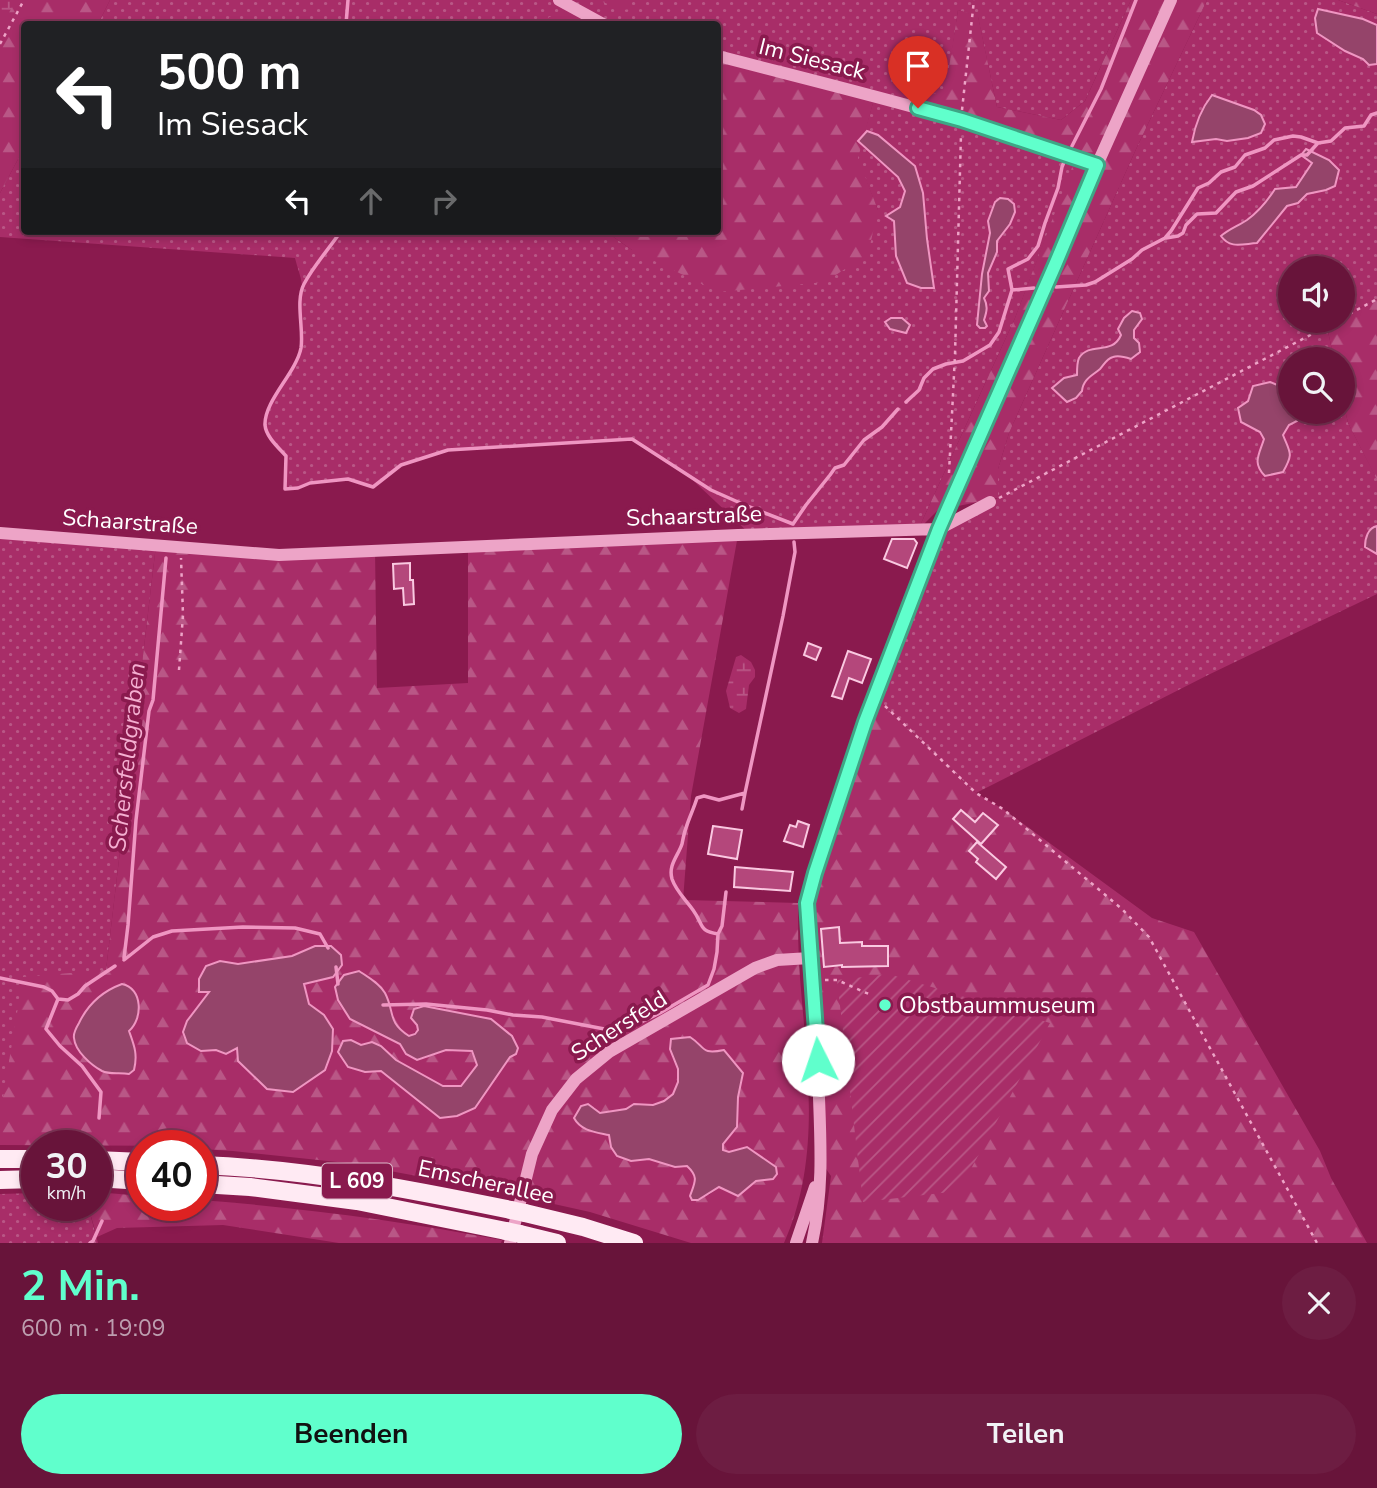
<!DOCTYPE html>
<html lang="de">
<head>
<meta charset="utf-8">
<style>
	:root { --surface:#68143a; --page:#6d1d42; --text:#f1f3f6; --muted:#bd9eaf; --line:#7b3354; --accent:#60ffcc }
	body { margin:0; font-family:"Nunito Sans",sans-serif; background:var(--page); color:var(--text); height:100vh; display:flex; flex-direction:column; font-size:26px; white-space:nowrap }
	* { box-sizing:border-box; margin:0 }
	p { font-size:23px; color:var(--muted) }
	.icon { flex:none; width:38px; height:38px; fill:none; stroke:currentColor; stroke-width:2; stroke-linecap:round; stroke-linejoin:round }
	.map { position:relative; height:1243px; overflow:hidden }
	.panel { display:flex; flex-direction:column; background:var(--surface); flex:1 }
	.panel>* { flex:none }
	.hud { position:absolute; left:21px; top:21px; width:700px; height:214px; border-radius:7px; box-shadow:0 4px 10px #0003,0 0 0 2px var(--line); background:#202124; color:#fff; overflow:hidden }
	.buttons { position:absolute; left:1278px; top:256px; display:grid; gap:14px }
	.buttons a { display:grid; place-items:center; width:77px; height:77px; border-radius:50%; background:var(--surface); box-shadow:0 4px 10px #0003,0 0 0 2px var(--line); font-size:35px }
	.speed { position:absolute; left:21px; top:1130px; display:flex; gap:14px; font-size:35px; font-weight:700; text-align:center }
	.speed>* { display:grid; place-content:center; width:91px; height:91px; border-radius:50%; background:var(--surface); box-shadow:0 4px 10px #0003,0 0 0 2px var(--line); line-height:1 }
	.speed small { font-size:18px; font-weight:400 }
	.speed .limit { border:10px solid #d22; background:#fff; color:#111 }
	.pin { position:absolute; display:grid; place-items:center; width:60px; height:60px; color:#fff; margin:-72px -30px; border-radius:50% 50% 50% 0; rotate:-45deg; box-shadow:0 0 7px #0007 }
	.pin .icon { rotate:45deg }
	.me { position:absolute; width:77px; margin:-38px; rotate:356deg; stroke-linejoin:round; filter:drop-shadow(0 0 5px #0008) }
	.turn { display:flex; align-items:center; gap:24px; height:147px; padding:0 21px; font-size:32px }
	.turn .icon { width:91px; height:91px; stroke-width:2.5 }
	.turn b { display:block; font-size:49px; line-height:60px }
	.lanes { display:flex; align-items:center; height:66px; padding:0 21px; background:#0003; justify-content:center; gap:35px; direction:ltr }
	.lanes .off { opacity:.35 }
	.round { display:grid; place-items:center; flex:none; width:74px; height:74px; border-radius:37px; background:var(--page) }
	.headline { display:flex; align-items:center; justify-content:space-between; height:119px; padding:0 21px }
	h1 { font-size:42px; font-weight:700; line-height:52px; color:var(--accent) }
	.cta { display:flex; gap:14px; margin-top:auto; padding:14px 21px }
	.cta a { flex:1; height:80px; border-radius:42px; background:var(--accent); color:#111; font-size:28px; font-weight:700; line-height:80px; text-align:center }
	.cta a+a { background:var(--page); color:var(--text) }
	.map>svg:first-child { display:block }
	.grass { fill:url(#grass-dots) }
	.forest { fill:url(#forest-firs); fill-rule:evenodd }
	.wetland { fill:url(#wetland-marsh) }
	.garden { fill:url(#garden-furrows) }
	.water { fill:#95446a; stroke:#ef96c2; stroke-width:2 }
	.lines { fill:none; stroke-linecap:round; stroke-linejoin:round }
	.stream { stroke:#ef96c2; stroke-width:3.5 }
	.building { fill:#b4477b; stroke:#fac9e1; stroke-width:2 }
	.path { stroke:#eda4c7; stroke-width:2.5; stroke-dasharray:3.5 5; stroke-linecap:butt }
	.minor { stroke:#eda4c7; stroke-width:12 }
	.major { stroke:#ffeaf3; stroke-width:18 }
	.major-bridge { stroke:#ffeaf3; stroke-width:18 }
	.route-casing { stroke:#3ea685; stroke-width:18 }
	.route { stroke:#60ffcc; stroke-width:12 }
	.poi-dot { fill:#60ffcc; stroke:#8a1a4e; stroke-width:2.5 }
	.labels { text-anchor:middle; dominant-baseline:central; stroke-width:7; stroke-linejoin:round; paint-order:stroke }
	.shield { fill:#8a1a4e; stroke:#dcbaca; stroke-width:2 }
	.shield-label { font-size:21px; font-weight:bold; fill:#fff }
	.street-label { font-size:23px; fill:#fff; stroke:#8a1a4e }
	.poi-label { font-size:23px; fill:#fff; stroke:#8a1a4e; text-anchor:start }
	.water-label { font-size:24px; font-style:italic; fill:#f4afd1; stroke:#8a1a4e }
</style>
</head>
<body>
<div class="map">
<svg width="1377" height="1243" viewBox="0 0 1377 1243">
	<defs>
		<pattern id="grass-dots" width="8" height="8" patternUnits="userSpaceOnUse" patternTransform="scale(1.75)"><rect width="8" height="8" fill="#a82d68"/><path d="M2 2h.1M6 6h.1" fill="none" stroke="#b95786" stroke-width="1.8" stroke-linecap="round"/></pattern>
		<pattern id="forest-firs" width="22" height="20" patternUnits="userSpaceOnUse" patternTransform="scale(1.75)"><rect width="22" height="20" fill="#a82d68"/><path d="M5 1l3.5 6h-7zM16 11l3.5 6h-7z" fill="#b95786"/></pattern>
		<pattern id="wetland-marsh" width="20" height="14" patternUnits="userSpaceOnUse" patternTransform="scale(1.75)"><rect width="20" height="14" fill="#a82d68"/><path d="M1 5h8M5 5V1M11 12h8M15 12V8" fill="none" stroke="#b95786"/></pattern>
		<pattern id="garden-furrows" width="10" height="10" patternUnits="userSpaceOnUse" patternTransform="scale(1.75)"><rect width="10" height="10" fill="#a82d68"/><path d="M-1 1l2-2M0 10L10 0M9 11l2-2" fill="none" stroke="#b95786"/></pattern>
	</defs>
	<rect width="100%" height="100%" fill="#8a1a4e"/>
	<path class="grass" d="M110,0H1131L1085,101L1061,120L997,107L978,17L958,10L946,93L1077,157L1015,318L918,530L751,535L681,469L632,439L448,450L401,465L373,487L348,479L310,483L298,488L285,489L286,456C279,448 270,440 267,430C259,409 294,372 300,351C304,336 300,321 300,307C300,299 303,292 302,285C301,276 297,267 295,258L0,237V193L24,148V231H605L632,250L878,210L857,158L875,96L718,56V24H603L549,17L547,24H98Z
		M1207,0H1338L1377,14V299L1342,318V268H1290V320H1339L1327,327L1334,359H1290V411H1342V396L1348,423L1377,479V594L1208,675L976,793L875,697L939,529L998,498V469L1009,433L1137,147Z
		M0,533L156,545L106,970L2,1105H0Z
		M37,1193V1206H88L98,1243H0V1194Z"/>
	<path class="forest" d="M0,0H110L98,24H24V148L0,193Z
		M1131,0H1207L1137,147L1009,433L998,469V498L938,510L918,530L1015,318L1076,157L875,96L858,158L878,210L868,254L825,282L718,292L632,250L605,231H718V56L875,96L945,93L958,10L978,16L997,107L1061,120L1085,101Z
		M1338,0H1377V14Z
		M581,13L603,24H547L549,17Z
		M1377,299V480L1348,423L1342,396V359H1334L1327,327L1339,320H1342V318Z
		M738,535L691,796L683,900L798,903C798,928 798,953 800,978C807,1068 822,1157 784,1243H691L590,1212L487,1189L347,1163L233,1151L201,1149V1146L0,1145V1105L2,1104L23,977L106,970L156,545L279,555L375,551L377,688L468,683V547ZM315,946L333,977L304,984L309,1004L324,1015L267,1089L238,1061L237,1048L226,1054L216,1050L201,1051L187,1021L209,991L199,992L220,961L238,964L292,956ZM391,1016L398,1029L409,1036L418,1030L417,1025L502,1029L512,1036L516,1054L510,1057L440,1118L381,1071L365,1072L351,1040L361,1045L381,1046L396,1060L443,1086H461L477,1065L472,1051L446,1050L417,1060L406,1054L400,1044L350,1019ZM690,1037L697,1041L702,1049L712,1053L743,1073L738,1097L737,1127L723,1144V1150L729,1152L747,1147L775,1167L773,1179L756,1181L738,1196L719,1187L709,1195L690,1196C695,1182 699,1177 687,1166L674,1167L649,1159L631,1161L611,1147L609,1135L589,1131L594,1107L600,1113L626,1109L634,1104L653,1105L664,1101L673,1094L678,1082V1069L672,1056L671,1040Z
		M875,697L976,793L1003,809L1152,918L1194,932L1320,1151L1331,1178L1367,1243H822L831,1176L822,1163L807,915Z
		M96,1192L142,1196V1206H201V1200C303,1208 402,1221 502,1240L501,1243H339L223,1225L117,1228L97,1237L88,1206H96Z"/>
	<path class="wetland" d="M0,0H16L0,29Z
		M598,0H632L630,9L622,10Z
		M741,655L751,662L755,670V677L749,685L746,709L739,713L730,708L726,691L736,657Z"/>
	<path class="garden" d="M889,974L1050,1023L959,1191L863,1202L837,980Z"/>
	<path class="water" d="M1318,9L1363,19L1377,25V64L1369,65L1363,59L1345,51L1317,33L1315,18Z
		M1212,95L1254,110L1261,115L1265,124L1261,133L1248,138L1227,141L1216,139L1192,142C1195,125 1201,109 1212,95Z
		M867,131L878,135L915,166L923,193L927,239L934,288H921L907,283L896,256L894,221L886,216L900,207L905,191L898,177L858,141Z
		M1306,149L1329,160L1339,170L1335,186L1326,190L1307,194L1298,203L1287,206L1257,243C1242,244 1230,249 1221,236C1229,229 1238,226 1247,220C1258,212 1268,200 1275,189L1296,187L1312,163L1301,155Z
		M1000,198L1008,199L1014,204L1015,212L1010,224L997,241V252L988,273L989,291L984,298C988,306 987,311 984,320L987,326L985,328H980L977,325L982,274L990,233L988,221L995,202Z
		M1132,311L1140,313L1142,319L1134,330V338L1139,343L1140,352L1131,359C1125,357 1119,355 1113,357C1106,359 1104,365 1100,369C1092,376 1083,379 1082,391L1076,398L1067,402L1052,388L1064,378L1077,375C1077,370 1077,362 1079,358C1090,341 1112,356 1121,335L1118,329L1124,318Z
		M891,318H902L910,325L906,333L890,329L885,322Z
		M1270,382L1282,387V395L1290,400V411H1294L1297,421L1289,425L1283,435C1290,453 1294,453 1283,472L1265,476C1252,463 1259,455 1264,439L1260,432L1241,422L1238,408L1248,401L1253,386Z
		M1377,526V554L1365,547C1365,538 1368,528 1377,526Z
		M315,946H331L341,955L342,965L333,977L304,984L309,1004L324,1015L333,1029L332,1051L325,1070L293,1092L267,1089L238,1061L237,1048L226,1054L216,1050L201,1051L187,1043L183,1032L187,1021L209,992H199V979L206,966L220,961L238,964L292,956Z
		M359,971C368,977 379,983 385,993C395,1012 387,1022 409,1036L415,1034L418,1030L417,1025L411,1018L414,1009L424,1006L491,1019L512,1036L518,1048L516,1054L510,1057L475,1108L457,1116L440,1118L381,1071L365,1072L348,1067L338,1052L343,1041L351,1040L361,1045L372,1042L381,1046L396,1060L443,1086H461L477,1065L472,1051L446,1050L417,1060L406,1054L400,1044L350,1019L338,1000L335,987L344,975Z
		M122,984C143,988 143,1019 129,1031C134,1045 138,1054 134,1070L129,1074C120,1072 110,1075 102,1071C91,1065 75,1051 74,1038C73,1033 76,1028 79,1023C88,1004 103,991 122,984Z
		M690,1037C706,1047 700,1055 724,1050L743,1073L738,1097L737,1127L723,1144V1150L729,1152L747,1147L776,1167L777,1174L773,1179L756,1181L738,1196L719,1187L698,1200H692L690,1196C695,1182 699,1177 687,1166L675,1167L649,1159L631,1161L617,1156L611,1147L609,1135C595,1132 581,1131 574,1118L581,1106L588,1104L600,1113L626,1109L634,1104L653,1105L664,1101L673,1094L678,1082V1069L670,1049L671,1039Z"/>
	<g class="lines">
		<path class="stream" d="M346,24L348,0
			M1072,146L1101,89L1136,0
			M341,231C329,249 314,265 304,284C295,301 304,329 301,348C296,373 264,401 265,425C266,437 279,448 286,456L285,489L298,488L310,483L348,479L373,487L401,465L448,450L632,439L711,490L747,506L793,524
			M1166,238L1178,236L1183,233L1186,225L1197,214L1216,213L1236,192L1253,186L1301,155H1307L1318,143
			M1056,287L1086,285L1095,282L1132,259L1142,250L1165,238L1171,231L1198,188L1209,183L1221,172L1235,167L1245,155L1265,148L1274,140L1293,136L1301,137L1318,143L1331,141L1345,128L1364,126L1371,115L1377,113
			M1012,290L1034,288
			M906,402L919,390L924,378L933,369L946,364L963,361L990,345L999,332L1012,290L1008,269L1028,259L1038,246L1045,223L1058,188L1062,167L1064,162
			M793,524L806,505L830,475L835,468L844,465L864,440L882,427L898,409
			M742,809L745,793
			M718,934L722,926L726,892
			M124,958L128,925L136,820L149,711L153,700L166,558
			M124,960L153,937L172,931L243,927L295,928L320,934L328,948
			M336,967L338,984
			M0,978L44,987L52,991L58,999
			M383,1005L426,1004L487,1010L513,1015L542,1017L620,1032L660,1013L708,985L714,969L717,952L718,934C698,931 704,925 693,910C686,900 676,891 672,879C668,865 678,856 682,844C683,839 684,833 686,828C689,818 694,808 697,798L704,796L719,800L745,793L783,616L795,552L794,542
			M99,1118L101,1092L82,1066L60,1046L46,1029L58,999L68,1000L78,994L85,986L115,966
			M90,1243L93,1241L102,1221"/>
	</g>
	<path class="building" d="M892,539H914L917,543L907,568L884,559Z
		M410,563V580H413L414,604L404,605L403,588L394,589L393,564Z
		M808,643L821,648L816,660L804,655Z
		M848,651L871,659L862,683L849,678L842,699L832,696Z
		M961,810L975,822L983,813L998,825L981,844L953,819Z
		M798,821L809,825L803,847L784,841L790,825L796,827Z
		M713,826L742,830L737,859L708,854Z
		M977,842L1006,867L996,879L976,862L978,859L969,851Z
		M735,867L793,872L790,891L734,887Z
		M839,927L840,943L862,942V946H888V966L842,967V965L824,967L821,929Z"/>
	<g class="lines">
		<path class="path" d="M0,44L24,0
			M962,110L974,0
			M1342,318L1377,299
			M949,473L955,355L961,134
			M999,498L1339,320
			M179,670L183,615L181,558
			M885,706L976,793L1003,809L1122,909L1149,937L1317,1243
			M825,980H837L871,995"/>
		<path class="minor" d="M559,0L603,24
			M718,56C845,89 974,119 1097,165
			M0,533L279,555L738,535L939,529L990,502
			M510,1243L532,1154L552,1110L576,1079L609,1052L755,968L777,960L810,958
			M796,1243L815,1187
			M812,1243C823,1193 821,1149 819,1098C817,1037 812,976 807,915V903L815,873L865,722L939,529L1055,265L1097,165L1171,0"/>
		<path class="major" d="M0,1159H37
			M96,1160L142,1162
			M201,1165C306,1169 409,1189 511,1210
			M96,1178L142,1181
			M0,1180L37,1179
			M201,1184L250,1187L357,1201L506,1231
			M525,1213L583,1227L634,1243
			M520,1234L557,1243"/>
		<path class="major-bridge" d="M511,1210L525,1213
			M506,1231L520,1234"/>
	</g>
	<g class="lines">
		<g class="route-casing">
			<path id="route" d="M818,1060L807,903L815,873L865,722L939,529L1055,265L1097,165L962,120L918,108"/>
		</g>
		<use href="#route" class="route"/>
	</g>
	<circle class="poi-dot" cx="885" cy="1005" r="7"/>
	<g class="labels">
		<rect class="shield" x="322" y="1163.5" width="70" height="35" rx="5"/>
		<g class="shield-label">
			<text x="357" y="1181">L 609</text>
		</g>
		<g class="street-label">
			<text transform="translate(812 59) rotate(14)">Im Siesack</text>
			<text transform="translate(694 516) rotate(-2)">Schaarstraße</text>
			<text transform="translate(130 522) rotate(4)">Schaarstraße</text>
			<text transform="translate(619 1026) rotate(-33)">Schersfeld</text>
			<text transform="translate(486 1182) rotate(12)">Emscherallee</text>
		</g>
		<g class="poi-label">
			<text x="899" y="1005">Obstbaummuseum</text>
		</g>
		<g class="water-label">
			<text transform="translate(127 757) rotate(-84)">Schersfeldgraben</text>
		</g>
	</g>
</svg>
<div class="buttons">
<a><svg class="icon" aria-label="sound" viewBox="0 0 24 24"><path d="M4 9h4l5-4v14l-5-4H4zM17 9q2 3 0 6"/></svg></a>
<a><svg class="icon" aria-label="search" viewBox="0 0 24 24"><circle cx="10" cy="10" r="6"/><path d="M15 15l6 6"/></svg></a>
</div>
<div class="speed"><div>30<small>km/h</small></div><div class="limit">40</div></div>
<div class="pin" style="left:918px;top:108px;background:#d93025"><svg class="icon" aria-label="arrive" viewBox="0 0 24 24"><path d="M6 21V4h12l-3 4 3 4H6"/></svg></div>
<svg class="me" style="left:818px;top:1060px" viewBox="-20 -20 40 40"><circle r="19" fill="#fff"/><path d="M0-13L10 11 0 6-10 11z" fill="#60ffcc"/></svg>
<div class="hud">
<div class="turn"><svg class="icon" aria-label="left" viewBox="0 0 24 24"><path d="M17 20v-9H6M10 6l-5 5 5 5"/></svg><div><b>500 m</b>Im Siesack</div></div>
<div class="lanes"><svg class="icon" aria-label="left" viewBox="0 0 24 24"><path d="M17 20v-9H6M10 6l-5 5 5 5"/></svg><svg class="icon off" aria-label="ahead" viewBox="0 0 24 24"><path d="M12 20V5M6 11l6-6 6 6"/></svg><svg class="icon off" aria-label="right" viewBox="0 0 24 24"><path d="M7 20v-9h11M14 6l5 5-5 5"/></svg></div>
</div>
</div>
<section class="panel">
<div class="headline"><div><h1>2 Min.</h1><p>600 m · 19:09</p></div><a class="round"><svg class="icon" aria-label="close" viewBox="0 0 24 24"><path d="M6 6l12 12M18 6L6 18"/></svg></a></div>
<div class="cta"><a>Beenden</a><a>Teilen</a></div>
</section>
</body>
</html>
